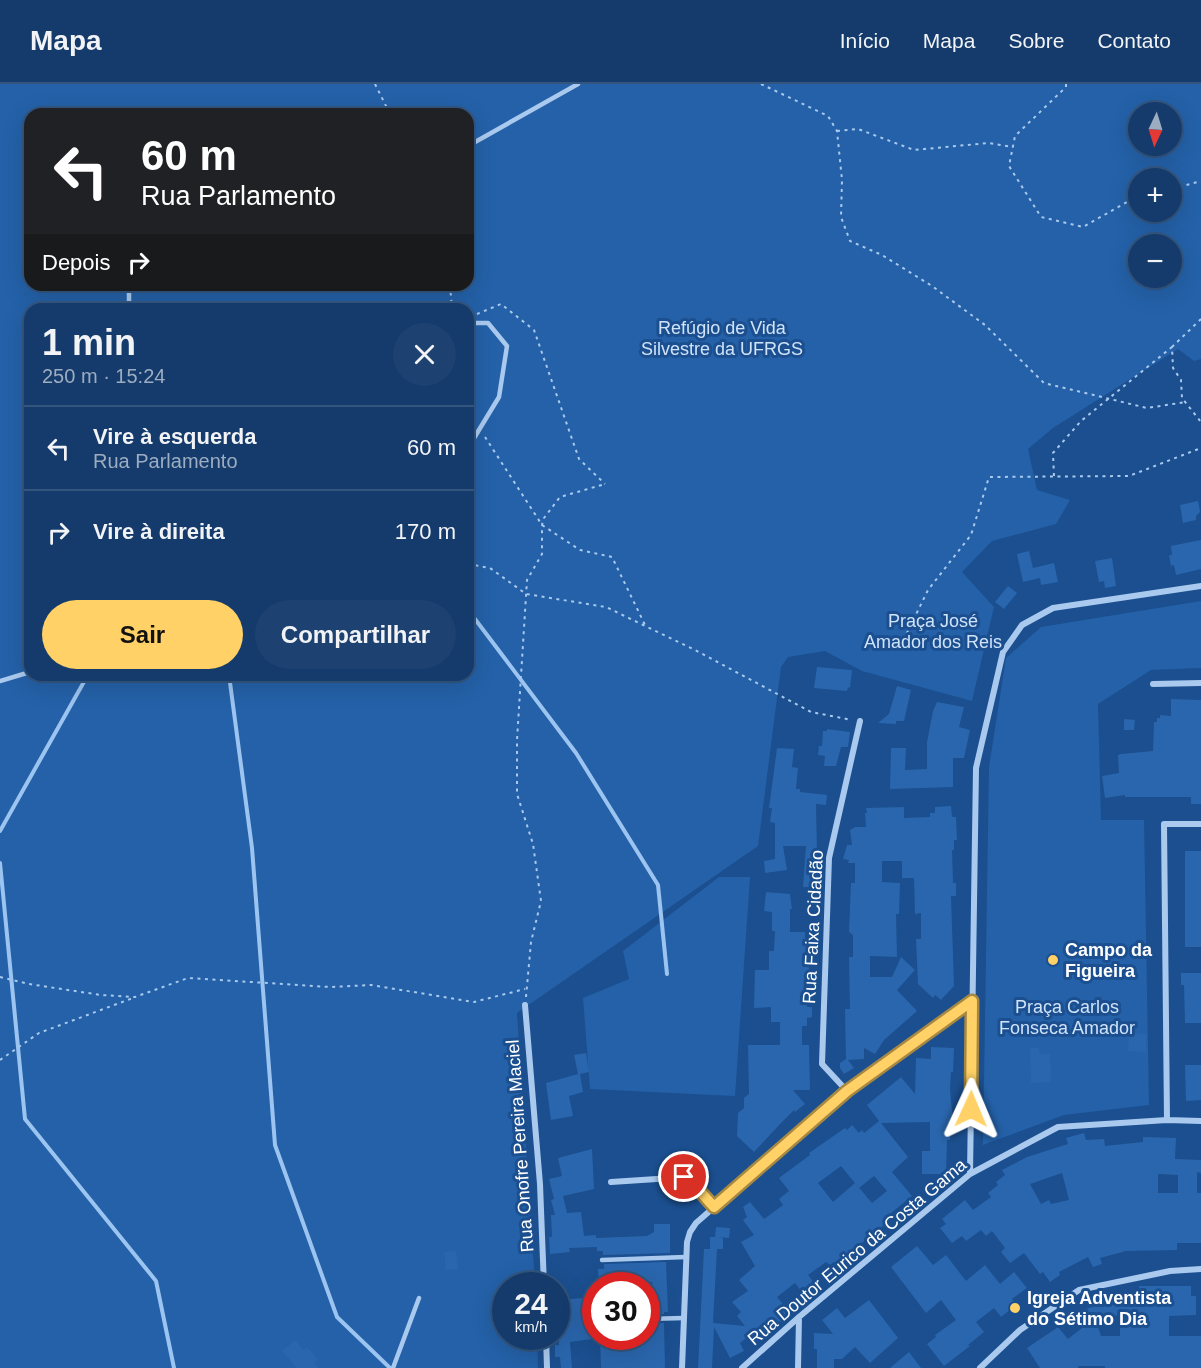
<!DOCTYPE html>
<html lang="pt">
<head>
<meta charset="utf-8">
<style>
	:root { --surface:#143b6b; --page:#1d4271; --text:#f1f3f6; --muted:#9dadc1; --line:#33557e; --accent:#ffd166 }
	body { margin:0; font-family:Helvetica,sans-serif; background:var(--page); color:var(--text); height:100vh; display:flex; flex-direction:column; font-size:22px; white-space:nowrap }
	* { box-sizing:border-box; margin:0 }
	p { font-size:20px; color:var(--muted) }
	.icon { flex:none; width:33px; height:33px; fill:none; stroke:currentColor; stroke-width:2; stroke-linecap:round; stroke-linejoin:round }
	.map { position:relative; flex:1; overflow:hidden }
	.drawer { position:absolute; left:24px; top:219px; width:450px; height:378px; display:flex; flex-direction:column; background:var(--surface); border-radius:18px; box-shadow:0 6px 24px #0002,0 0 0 2px var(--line) }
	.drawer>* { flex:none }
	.guide { position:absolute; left:24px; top:24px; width:450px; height:183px; border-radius:18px; box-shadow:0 6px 24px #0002,0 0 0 2px var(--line); background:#202124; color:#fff; overflow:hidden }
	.needle { width:39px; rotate:184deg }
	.fabs { position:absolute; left:1128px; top:18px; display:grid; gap:12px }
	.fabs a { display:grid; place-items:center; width:54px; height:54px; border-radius:50%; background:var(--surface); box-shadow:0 6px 24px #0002,0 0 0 2px var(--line); font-size:30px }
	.speed { position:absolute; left:492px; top:1188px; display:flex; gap:12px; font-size:30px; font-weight:700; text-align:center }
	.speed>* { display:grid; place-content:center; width:78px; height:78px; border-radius:50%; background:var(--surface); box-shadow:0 6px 24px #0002,0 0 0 2px var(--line); line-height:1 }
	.speed small { font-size:15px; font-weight:400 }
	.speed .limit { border:9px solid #d22; background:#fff; color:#111 }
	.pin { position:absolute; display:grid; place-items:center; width:51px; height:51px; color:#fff; margin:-26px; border:3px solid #fff; border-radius:50%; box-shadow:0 2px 6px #0007 }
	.me { position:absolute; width:66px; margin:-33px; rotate:1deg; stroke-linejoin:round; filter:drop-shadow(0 0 4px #0008) }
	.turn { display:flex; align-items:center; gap:21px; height:126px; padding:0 18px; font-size:27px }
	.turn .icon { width:78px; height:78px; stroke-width:2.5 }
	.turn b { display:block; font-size:42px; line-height:51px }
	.then { display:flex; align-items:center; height:57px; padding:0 18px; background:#0003; gap:12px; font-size:22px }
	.round { display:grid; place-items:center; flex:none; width:63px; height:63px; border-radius:32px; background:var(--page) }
	.headline { display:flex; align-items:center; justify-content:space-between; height:102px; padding:0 18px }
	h1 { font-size:36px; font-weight:700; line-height:45px }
	.cta { display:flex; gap:12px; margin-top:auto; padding:12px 18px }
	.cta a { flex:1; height:69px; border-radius:36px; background:var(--accent); color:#111; font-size:24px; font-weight:700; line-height:69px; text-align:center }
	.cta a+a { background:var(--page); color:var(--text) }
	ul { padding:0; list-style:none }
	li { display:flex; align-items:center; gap:18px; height:84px; padding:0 18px; border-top:2px solid var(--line) }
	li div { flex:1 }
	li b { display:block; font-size:22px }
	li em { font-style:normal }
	header { display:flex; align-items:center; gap:36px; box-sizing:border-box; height:84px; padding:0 30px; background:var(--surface); border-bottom:2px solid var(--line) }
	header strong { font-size:28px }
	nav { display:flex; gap:33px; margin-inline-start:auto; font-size:21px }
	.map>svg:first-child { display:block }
	.green { fill:#2461a8; fill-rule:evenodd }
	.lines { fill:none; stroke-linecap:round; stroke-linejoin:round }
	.stream { stroke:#9cc4f0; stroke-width:4 }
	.building { fill:#2a66ad; fill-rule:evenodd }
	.path { stroke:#a9c9ee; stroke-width:2; stroke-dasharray:3 4.5; stroke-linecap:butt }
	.service { stroke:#a9c9ee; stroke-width:4.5 }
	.minor { stroke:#a9c9ee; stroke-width:6 }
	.route-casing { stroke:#a68842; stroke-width:15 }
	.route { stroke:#ffd166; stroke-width:10 }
	.poi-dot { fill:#ffd166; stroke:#1b4f8f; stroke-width:2 }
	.labels { text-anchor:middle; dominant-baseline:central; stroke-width:6; stroke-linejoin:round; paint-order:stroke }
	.park-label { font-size:18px; fill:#cfe3fa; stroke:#1b4f8f }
	.street-label { font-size:18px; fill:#fff; stroke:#1b4f8f }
	.poi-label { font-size:18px; font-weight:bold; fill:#fff; stroke:#1b4f8f; text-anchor:start }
</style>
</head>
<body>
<header>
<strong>Mapa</strong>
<nav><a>Início</a><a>Mapa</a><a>Sobre</a><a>Contato</a></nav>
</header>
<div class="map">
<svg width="1201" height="1284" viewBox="0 0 1201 1284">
	<rect width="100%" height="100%" fill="#1b4f8f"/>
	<path class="green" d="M0,0H1201V275L1194,277L1178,265L1053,344L1028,365L1037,406L1070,416L1056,440L992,457L962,488L994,523L972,617L862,587L825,567L788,573L781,583L758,762L517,929L535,1201L506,1202V1252L537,1253L538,1284H0ZM1138,28H1172V62H1138ZM30,30H468V201H30ZM1138,94H1172V128H1138ZM1138,160H1172V194H1138ZM30,225H468V591H30Z
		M1201,517V584L1151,586L1098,620L1101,736H1144L1149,1021L1064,1031L983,1061L989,683L1006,574L1041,543Z
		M719,793H750L735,1012L590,1005L583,914L629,895L623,867Z"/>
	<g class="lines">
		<path class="stream" d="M475,535L576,669L658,801L667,890
			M229,591L252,764L275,1061L337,1233L390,1284
			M0,747L85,596
			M0,779L25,1035L156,1197L174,1284"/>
	</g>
	<path class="building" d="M1198,417L1200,428L1196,432V436L1183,439L1180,421Z
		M1201,456V485L1176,491L1174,481L1171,482L1169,471H1172L1171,462Z
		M1029,467L1033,484L1054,479L1058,498L1041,501L1040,494L1023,498L1017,470Z
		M1112,474L1116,502L1105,504L1104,497L1099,498L1095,477Z
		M1008,502L1017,509L1004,525L995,518Z
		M817,583L852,586L850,604L848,603L847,607L814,604Z
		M897,602L911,606L904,637H896V640L878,639L889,630Z
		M1171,615L1201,616V720H1191V713H1125V711L1105,714L1102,692L1119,689L1118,671L1121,670L1153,667L1154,638H1157V634H1160V631L1171,632Z
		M937,618L964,623L959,643L970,646L964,674H953V703L890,705L891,664H906L905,686L927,685V658L933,627Z
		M1124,635L1135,636L1134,646H1124Z
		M827,645L850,648L848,663H841L836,682H824L825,672L818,671L819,662H822L823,647H827Z
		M777,664L794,665L792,683L798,684L796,705H800V708L827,711L826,721L816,720L817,771L816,787H813L814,803H803L806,762H783L787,786L765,789L764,777L775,775V739L770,738L772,724H769Z
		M951,722L952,733H956L957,756H954V766H952L953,799H956V812H951L954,902L941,916L935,911L933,914L918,900L916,855H921V829L915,830L914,794H902V777H882V798L900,799L899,830H896L897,873L870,872V893H892L901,873L915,886L897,906L917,927L884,956L875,970L864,964V975L848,976L854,984L844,990L840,984V979L846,975L845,925H850L849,873H853V851L849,848L851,799H855V779H848L849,776L843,775L847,761H852L850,746L855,743H866L865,729H867L866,724L904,723V734L930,733V729H935V723Z
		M1185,767H1201V863H1185Z
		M766,808L790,810L792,825H790V848H805L806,866H808L810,904H807V923H812V933L807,934V942H802V961H809L810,1006H793L805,1020L795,1028L794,1026L781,1039L754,1068L737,1052L738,1029L744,1024V1014L749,1010L748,961H780V938H771V923L754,924L755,886H769V867H774L775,847H772V828L764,827Z
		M1181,889H1201V939H1185L1184,901H1181Z
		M1129,949L1146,950V968L1128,967Z
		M931,963L954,964L953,988H951L950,1006L953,1038H950V1056H947L946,1090H922V1067H930V1038L881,1039L908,1073L892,1088L912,1112L891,1129L894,1133L836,1180L834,1178L830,1181L826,1178L808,1191L819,1205L807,1215L795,1199L777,1213L790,1229L776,1242L770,1235L740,1259L744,1267L730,1274L714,1243L712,1284H698L704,1165H717L713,1239L745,1242L737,1232L741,1228L732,1218L748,1207L739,1196L755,1182L741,1158L754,1151L743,1136L747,1133L743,1123L750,1118L764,1135L783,1121L779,1115L789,1107L779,1094L810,1071L809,1069L845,1044L847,1046L852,1041L859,1049L862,1046L864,1049L879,1037L867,1021L901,993L915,1010L916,974L931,975ZM841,1082L859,1104L874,1092L887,1107L872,1119L855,1099L833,1118L818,1099Z
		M1030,964H1039L1040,970H1050L1051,998L1031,999Z
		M586,969L589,988L580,990L583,1008L569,1012L573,1032L551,1036L546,999L578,990L574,971Z
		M1185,981H1201V1016L1186,1017Z
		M1084,1049L1086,1056L1104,1055L1105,1062L1143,1058V1053L1176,1054L1175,1075L1201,1076V1089L1197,1088V1109H1201V1159H1177V1166L1126,1167L1100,1174L1102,1180L1093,1183L1088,1173L1059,1188L1060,1191L1050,1198L1043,1188L1040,1190L1024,1169L1010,1179L1001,1168L1005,1164L992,1147L986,1152L981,1146L966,1157L962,1152L952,1159L940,1144L946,1140L942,1135L965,1116L973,1126L991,1113L988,1109L998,1101L996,1098L1005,1091L1002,1086L1027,1073L1068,1060L1066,1054ZM1062,1089L1069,1116L1051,1120L1049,1116L1041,1120L1030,1100ZM1158,1090L1178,1091V1109H1158Z
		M592,1065L594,1105L563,1112L567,1129L581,1128L584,1152L596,1151V1154L647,1152L654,1148V1140H670V1169L603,1171V1167H597V1163L569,1164L570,1168L550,1170L549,1153H552L551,1131H555L551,1116L554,1115L549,1095L562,1092L558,1074Z
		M716,1143L730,1144L729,1154L717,1153L723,1154V1165H710V1153H715Z
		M917,1162L933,1181L946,1171L966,1197L985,1181L1000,1200L1014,1188L1027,1204L1012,1215L1016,1221L1001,1233L994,1224L976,1238L984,1248L968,1261L970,1262L944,1282L927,1260L936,1253L935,1251L956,1236L941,1216L926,1229L891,1183Z
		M456,1167L458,1185L446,1186L444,1168Z
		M666,1178L668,1228H664V1230H653L652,1198L599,1200L598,1185H604V1180Z
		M1139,1202H1191V1212H1196V1231L1169,1232V1252H1201V1284H1105V1282H1078V1284H1040L1027,1264L1058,1243L1068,1255L1082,1244L1071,1230L1104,1219L1105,1221L1125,1219V1216L1139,1215ZM1120,1231V1252H1101L1095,1235Z
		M596,1213V1227L591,1228L592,1255L570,1258L572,1284H561L560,1273H555V1261H559L557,1216Z
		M869,1216L898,1254L870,1279L855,1263L842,1275H834V1284H817V1265H814V1249L833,1250L822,1236L837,1224L845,1234Z
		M654,1239H664L665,1284H601L600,1252H651V1240Z
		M295,1256L303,1266L307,1263L318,1276L314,1278L319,1284H297L282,1267Z
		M909,1268L921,1284H890Z"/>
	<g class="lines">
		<path class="path" d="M375,0L390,30
			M761,0L828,32L837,47L842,96L841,133L850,157L882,171L932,202L985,241L1044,299L1147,324L1186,318
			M1066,0V3L1015,52L1009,82L1041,133L1083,143L1127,118L1138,114
			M837,47L858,45L914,66L988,59L1013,63
			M1172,105L1201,97
			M450,201L452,225
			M477,230L501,220L534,246L579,375L605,400
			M1201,235L1172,263L1173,284L1181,296L1182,314L1201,338
			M485,353L542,441L580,466L612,473L646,543
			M1054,392L1053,369L1081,337L1172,263
			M468,480L490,484L526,510L606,523L695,566L811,628L852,636
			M900,563L928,506L971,451L989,393L1129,392L1201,364
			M0,893L29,900L101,911L135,913L188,894L330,903L371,901L474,918L525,905
			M526,913L531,858L541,817L533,760L517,710V656L527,496L542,470V441L544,434L560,413L605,400
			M0,976L39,949L133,914"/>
		<path class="service" d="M468,62L578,0
			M129,201V225
			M468,239H488L507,262L499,313L468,364
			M0,597L30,588
			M602,1176L686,1173
			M646,1235L684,1234
			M393,1284L419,1214"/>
		<path class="minor" d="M1153,600L1201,599
			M525,921L540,1100L544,1202
			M847,1007L822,980L829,774L860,637
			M1167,1036L1164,740H1201
			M970,1090L976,684L1003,568L1022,541L1053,524L1201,502
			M611,1098L687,1093L714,1123
			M546,1252L547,1284
			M682,1284L687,1158L690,1148L696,1139L847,1007L972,917
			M742,1284L799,1233L970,1090L1058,1043L1167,1036L1201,1037
			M798,1284L799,1233
			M980,1284L1020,1246L1079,1206L1170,1187L1201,1185"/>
	</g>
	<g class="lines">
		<g class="route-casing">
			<path id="route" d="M684,1093L689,1095L714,1123L847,1007L972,917L971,1025"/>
		</g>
		<use href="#route" class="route"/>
	</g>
	<g class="poi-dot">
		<circle cx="1053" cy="876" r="6"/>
		<circle cx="1015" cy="1224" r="6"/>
	</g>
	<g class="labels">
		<g class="park-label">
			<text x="722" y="244">Refúgio de Vida<tspan x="722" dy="21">Silvestre da UFRGS</tspan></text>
			<text x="933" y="537">Praça José<tspan x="933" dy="21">Amador dos Reis</tspan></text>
			<text x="1067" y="923">Praça Carlos<tspan x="1067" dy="21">Fonseca Amador</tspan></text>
		</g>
		<g class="street-label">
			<text transform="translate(813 843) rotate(-87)">Rua Faixa Cidadão</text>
			<text transform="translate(520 1062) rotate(-94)">Rua Onofre Pereira Maciel</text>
			<text transform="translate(857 1168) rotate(-40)">Rua Doutor Eurico da Costa Gama</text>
		</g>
		<g class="poi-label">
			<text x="1065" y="866">Campo da<tspan x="1065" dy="21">Figueira</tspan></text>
			<text x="1027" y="1214">Igreja Adventista<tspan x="1027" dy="21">do Sétimo Dia</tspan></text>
		</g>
	</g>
</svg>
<div class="fabs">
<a><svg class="needle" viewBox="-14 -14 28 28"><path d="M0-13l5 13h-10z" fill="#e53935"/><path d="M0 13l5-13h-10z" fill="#9dadc1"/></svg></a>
<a>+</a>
<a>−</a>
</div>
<div class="speed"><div>24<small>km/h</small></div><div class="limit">30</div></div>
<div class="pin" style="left:684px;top:1093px;background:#d93025"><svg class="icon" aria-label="arrive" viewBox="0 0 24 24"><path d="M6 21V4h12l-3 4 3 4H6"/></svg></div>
<svg class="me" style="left:971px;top:1025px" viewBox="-20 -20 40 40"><path d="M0-17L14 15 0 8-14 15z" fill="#ffd166" stroke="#fff" stroke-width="4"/></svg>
<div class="guide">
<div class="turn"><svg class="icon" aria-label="left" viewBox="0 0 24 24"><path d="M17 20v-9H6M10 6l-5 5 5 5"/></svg><div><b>60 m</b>Rua Parlamento</div></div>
<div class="then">Depois<svg class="icon" aria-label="right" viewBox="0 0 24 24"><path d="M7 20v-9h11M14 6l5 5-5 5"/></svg></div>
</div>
<section class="drawer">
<div class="headline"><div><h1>1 min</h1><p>250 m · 15:24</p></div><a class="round"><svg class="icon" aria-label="close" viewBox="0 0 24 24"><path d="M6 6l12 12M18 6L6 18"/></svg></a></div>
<ul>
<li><svg class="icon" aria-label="left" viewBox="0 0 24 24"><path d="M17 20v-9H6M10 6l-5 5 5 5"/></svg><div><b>Vire à esquerda</b><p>Rua Parlamento</p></div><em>60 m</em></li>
<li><svg class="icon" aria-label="right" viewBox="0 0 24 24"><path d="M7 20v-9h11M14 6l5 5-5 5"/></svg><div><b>Vire à direita</b></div><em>170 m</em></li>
</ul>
<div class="cta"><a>Sair</a><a>Compartilhar</a></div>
</section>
</div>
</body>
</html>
